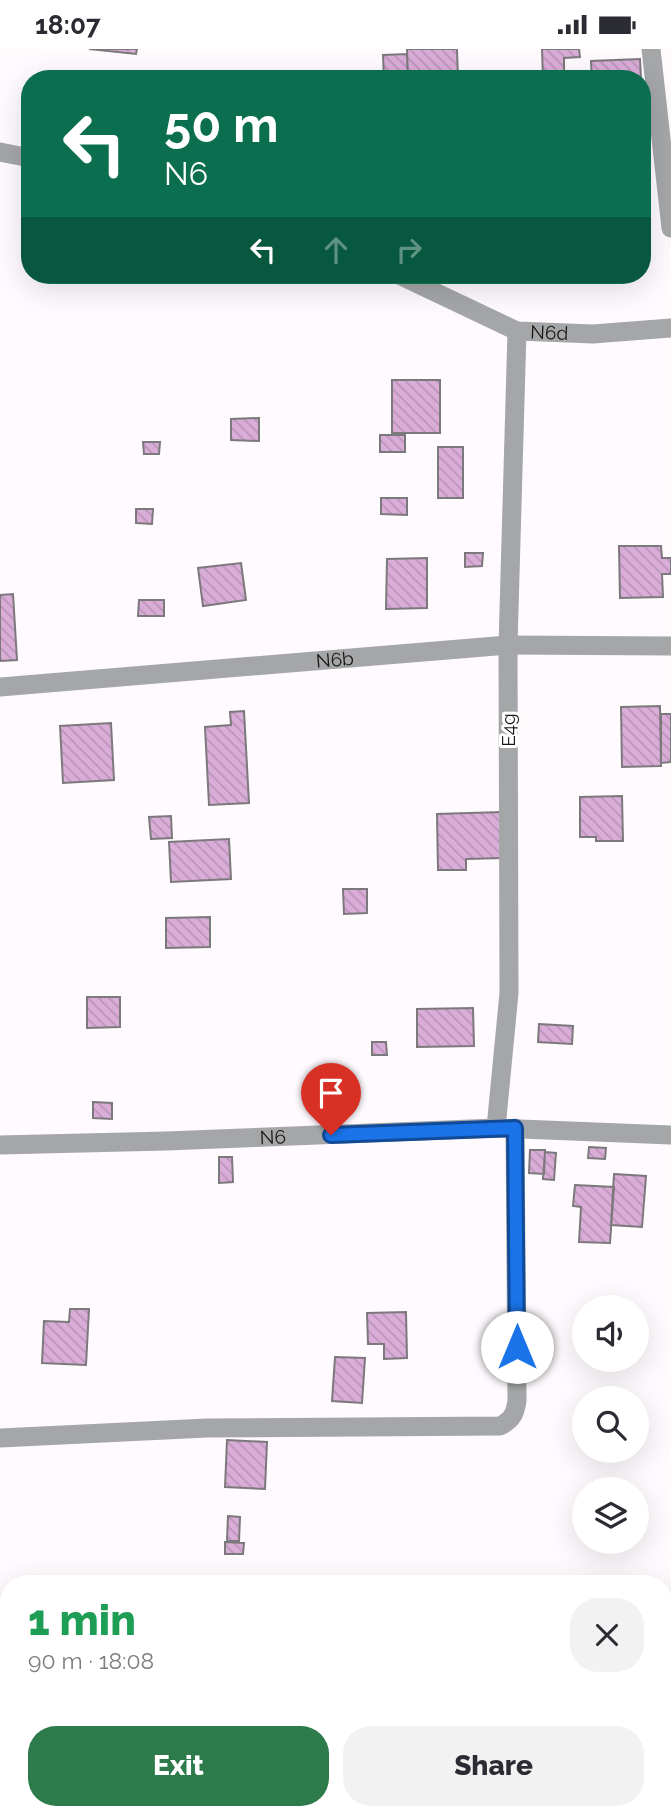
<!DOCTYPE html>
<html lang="en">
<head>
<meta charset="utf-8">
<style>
	:root { --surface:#fff; --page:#f2f2f3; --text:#2b2b33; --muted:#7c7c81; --accent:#2d7b4a }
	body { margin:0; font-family:Raleway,sans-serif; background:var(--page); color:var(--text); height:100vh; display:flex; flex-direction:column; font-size:26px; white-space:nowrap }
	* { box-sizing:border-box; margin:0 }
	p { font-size:23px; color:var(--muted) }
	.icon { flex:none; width:38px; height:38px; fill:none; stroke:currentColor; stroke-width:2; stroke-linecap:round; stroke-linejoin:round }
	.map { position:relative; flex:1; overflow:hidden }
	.side { position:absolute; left:0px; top:1526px; width:672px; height:245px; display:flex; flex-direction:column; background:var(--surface); border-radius:28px 28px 0 0; box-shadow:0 7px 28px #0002 }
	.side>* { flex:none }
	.top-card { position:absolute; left:21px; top:21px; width:630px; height:214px; border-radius:28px; box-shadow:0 7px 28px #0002; background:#0b6e4f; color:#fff; overflow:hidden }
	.tools { position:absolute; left:572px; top:1246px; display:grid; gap:14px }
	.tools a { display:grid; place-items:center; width:77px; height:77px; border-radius:50%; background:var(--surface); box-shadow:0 7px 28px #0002; font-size:35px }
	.pin { position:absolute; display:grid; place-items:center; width:60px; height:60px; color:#fff; margin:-72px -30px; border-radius:50% 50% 50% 0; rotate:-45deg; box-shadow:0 0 7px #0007 }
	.pin .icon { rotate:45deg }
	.me { position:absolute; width:77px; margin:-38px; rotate:0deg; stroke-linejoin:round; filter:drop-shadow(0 0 5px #0008) }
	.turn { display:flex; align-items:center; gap:24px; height:147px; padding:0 28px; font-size:32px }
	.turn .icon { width:91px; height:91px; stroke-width:2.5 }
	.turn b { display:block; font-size:49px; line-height:60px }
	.lanes { display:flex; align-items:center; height:66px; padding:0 28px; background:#0003; justify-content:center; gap:35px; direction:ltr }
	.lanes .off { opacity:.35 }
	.round { display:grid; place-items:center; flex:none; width:74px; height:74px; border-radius:28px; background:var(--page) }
	.summary { display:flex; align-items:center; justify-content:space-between; height:119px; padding:0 28px }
	h1 { font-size:42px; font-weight:800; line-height:52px; color:#1e9e55 }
	.cta { display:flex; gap:14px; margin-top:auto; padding:14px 28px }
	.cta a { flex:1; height:80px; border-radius:28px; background:var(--accent); color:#fff; font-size:28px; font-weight:800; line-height:80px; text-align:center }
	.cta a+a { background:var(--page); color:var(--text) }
	.status { display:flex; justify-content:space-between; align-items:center; height:49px; padding:0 35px; background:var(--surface); direction:ltr }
	.status svg { height:19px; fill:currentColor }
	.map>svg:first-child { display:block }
	.building { fill:url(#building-back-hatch); stroke:#7c797c; stroke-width:2 }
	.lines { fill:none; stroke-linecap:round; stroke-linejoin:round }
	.minor { stroke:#a4a6a7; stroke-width:19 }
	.route-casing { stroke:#114b97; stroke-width:18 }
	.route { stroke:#1a73e8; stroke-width:12 }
	.labels { text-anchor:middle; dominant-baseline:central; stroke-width:6; stroke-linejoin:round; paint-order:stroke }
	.street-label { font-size:19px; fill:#171617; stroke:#fff }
</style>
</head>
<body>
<div class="status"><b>18:07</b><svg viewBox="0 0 49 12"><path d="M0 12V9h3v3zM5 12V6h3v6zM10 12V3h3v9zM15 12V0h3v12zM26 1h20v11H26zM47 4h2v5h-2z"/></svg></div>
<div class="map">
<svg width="671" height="1771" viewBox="0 0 671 1771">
	<defs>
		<pattern id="building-back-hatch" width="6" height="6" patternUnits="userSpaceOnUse" patternTransform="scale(1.75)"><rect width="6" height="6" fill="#daadd8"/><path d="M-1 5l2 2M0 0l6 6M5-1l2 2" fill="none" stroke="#ba94b9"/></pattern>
	</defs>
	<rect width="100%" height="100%" fill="#fefafe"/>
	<path class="building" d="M89,0H137L136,5Z
		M407,0H457L458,30H408Z
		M542,0H579L580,8L564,9V30H543Z
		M407,5L408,30H384L383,6Z
		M640,10L641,30H592L591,12Z
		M392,331H440V384H392Z
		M259,369V392L231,391V370Z
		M380,386H405V403H380Z
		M143,393H160L159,405H144Z
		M438,398H463V449H438Z
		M381,449H407V466L381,465Z
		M136,460H153L152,475L136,474Z
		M619,497H661L662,509H671V525H662L663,548L620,549Z
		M465,504H483L482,517L465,518Z
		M427,509V559L386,560L387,510Z
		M241,514L246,551L203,557L198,519Z
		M13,545L17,611L0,612V546Z
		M139,551H164V567H138Z
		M660,657L661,717L622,718L621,658Z
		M244,662L249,754L209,756L205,678L231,676L230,663Z
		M661,665H671V713L661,714Z
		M111,674L114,731L63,734L60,677Z
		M622,747L623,792H596V788H580V748Z
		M502,763L503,809L466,810V821H438L437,765Z
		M171,767L172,789L151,790L149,768Z
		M229,790L231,830L171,833L169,793Z
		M343,840H367V864L344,865Z
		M210,868V898L166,899V869Z
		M87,948H120V978L87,979Z
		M473,959L474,997L417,998V960Z
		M539,975L573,977L572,995L538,993Z
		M372,993H386L387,1006H372Z
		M93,1053L112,1054V1070L93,1069Z
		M589,1098L606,1099L605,1110L588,1109Z
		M530,1101H545L544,1125L529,1124Z
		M545,1103L556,1104L554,1131L543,1130Z
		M219,1108H232L233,1133L219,1134Z
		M614,1125L646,1127L642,1178L611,1176Z
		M575,1136L614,1138L610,1194L579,1193L581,1158L573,1157Z
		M70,1260H89L86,1316L42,1314L44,1272L69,1273Z
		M406,1263L407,1309L384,1310V1295H368L367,1264Z
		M335,1308L365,1309L362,1354L332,1352Z
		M227,1391L267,1393L265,1440L225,1438Z
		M228,1467L240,1468L239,1492H227Z
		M225,1493L244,1494L243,1505H225Z"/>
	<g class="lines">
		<g class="minor">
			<path d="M651,0L671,179"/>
			<path d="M0,103L30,109"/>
			<path id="s1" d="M399,226L517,282L593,285L671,279"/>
			<path id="s2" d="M0,638L508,596L671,597"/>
			<path d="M496,1079L509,944L508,596L517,282"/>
			<path id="s3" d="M0,1096L166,1092L496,1079L671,1086"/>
			<path d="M0,1389L207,1379L500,1377C512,1371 515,1365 517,1352L515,1079"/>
		</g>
	</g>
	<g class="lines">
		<g class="route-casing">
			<path id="route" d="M331,1086L515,1079L517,1298"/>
		</g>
		<use href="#route" class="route"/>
	</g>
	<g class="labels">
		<g class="street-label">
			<text stroke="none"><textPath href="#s1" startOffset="163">N6d</textPath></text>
			<text stroke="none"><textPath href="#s2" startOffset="336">N6b</textPath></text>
			<text transform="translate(508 681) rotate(-90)">E4g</text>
			<text stroke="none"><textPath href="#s3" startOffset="273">N6</textPath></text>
		</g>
	</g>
</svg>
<div class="tools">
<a><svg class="icon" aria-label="sound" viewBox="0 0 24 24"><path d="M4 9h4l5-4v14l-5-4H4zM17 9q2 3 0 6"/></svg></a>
<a><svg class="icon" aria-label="search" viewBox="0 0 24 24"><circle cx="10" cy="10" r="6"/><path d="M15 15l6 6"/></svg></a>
<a><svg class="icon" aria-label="layers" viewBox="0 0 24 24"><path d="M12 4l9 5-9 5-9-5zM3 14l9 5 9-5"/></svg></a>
</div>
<div class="pin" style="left:331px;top:1086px;background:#d93025"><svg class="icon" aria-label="arrive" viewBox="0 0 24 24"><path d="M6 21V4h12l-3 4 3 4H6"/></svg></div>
<svg class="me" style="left:517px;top:1298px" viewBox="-20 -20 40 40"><circle r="19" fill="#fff"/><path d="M0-13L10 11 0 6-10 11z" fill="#1a73e8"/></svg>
<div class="top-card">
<div class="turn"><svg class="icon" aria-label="left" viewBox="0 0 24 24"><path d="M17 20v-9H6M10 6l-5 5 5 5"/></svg><div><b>50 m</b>N6</div></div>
<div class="lanes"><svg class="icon" aria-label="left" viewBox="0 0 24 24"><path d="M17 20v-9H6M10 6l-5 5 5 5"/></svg><svg class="icon off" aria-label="ahead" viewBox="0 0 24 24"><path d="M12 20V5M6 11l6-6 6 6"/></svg><svg class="icon off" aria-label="right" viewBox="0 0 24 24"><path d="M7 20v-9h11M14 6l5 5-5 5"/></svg></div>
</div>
<section class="side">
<div class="summary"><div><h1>1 min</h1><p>90 m · 18:08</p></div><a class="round"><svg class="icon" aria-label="close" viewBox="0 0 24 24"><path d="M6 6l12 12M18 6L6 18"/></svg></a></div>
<div class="cta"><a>Exit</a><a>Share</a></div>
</section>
</div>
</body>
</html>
